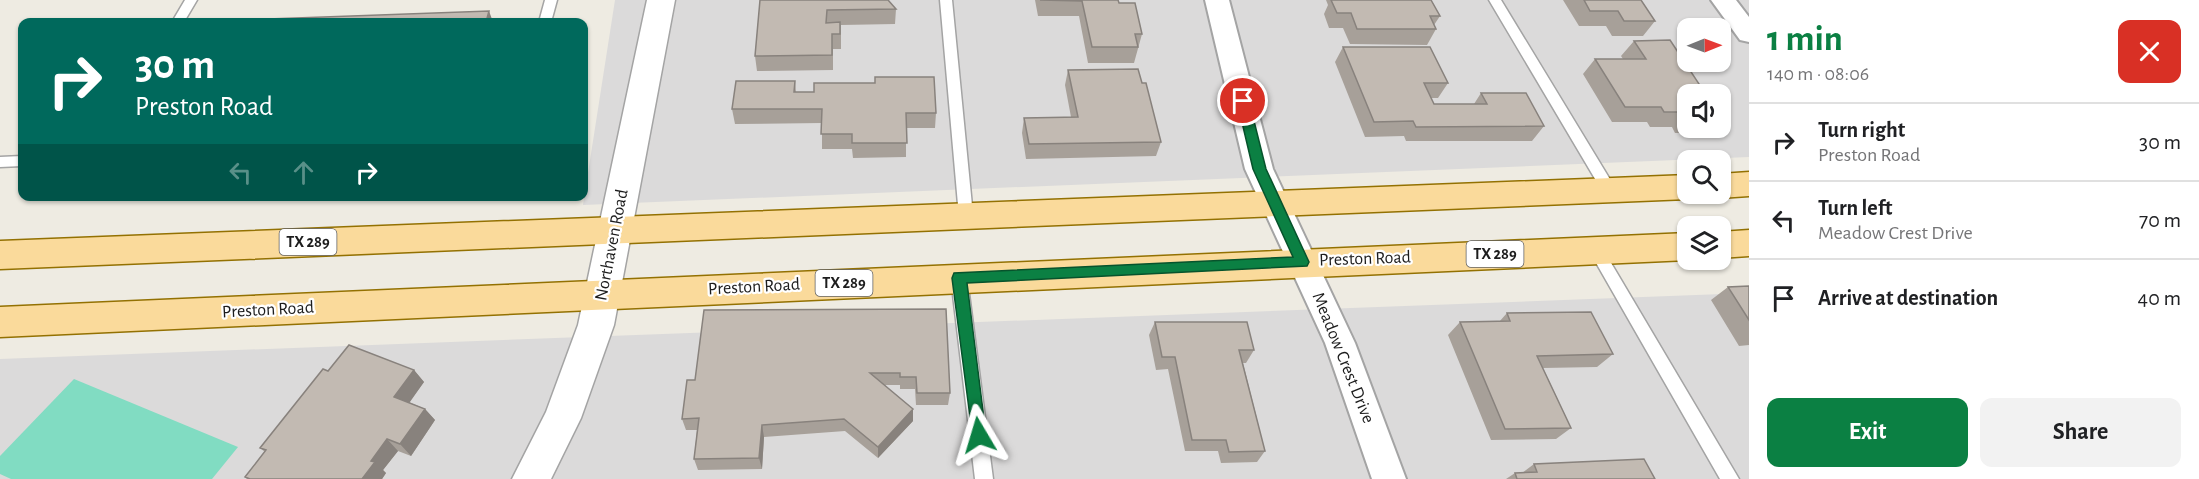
<!DOCTYPE html>
<html lang="en">
<head>
<meta charset="utf-8">
<style>
	:root { --surface:#fff; --page:#f2f2f2; --text:#202124; --muted:#757577; --line:#e0e0e0; --accent:#0b8043 }
	body { margin:0; font-family:"Alegreya Sans",sans-serif; background:var(--page); color:var(--text); height:100vh; display:flex; flex-direction:column; font-size:22px; white-space:nowrap }
	* { box-sizing:border-box; margin:0 }
	p { font-size:20px; color:var(--muted) }
	.icon { flex:none; width:33px; height:33px; fill:none; stroke:currentColor; stroke-width:2; stroke-linecap:round; stroke-linejoin:round }
	.map { position:relative; flex:1; overflow:hidden }
	.details { display:flex; flex-direction:column; background:var(--surface); width:450px }
	.details>* { flex:none }
	.top-card { position:absolute; left:18px; top:18px; width:570px; height:183px; border-radius:12px; box-shadow:0 2px 4px #0004; background:#00695c; color:#fff; overflow:hidden }
	.needle { width:39px; rotate:89deg }
	.fabs { position:absolute; left:1677px; top:18px; display:grid; gap:12px }
	.fabs a { display:grid; place-items:center; width:54px; height:54px; border-radius:12px; background:var(--surface); box-shadow:0 2px 4px #0004; font-size:30px }
	.pin { position:absolute; display:grid; place-items:center; width:51px; height:51px; color:#fff; margin:-26px; border:3px solid #fff; border-radius:50%; box-shadow:0 2px 6px #0007 }
	.me { position:absolute; width:66px; margin:-33px; rotate:353deg; stroke-linejoin:round; filter:drop-shadow(0 0 4px #0008) }
	.turn { display:flex; align-items:center; gap:21px; height:126px; padding:0 18px; font-size:27px }
	.turn .icon { width:78px; height:78px; stroke-width:2.5 }
	.turn b { display:block; font-size:42px; line-height:51px }
	.lanes { display:flex; align-items:center; height:57px; padding:0 18px; background:#0003; justify-content:center; gap:30px; direction:ltr }
	.lanes .off { opacity:.35 }
	.round { display:grid; place-items:center; flex:none; width:63px; height:63px; border-radius:12px; background:var(--page) }
	.headline { display:flex; align-items:center; justify-content:space-between; height:102px; padding:0 18px }
	h1 { font-size:36px; font-weight:600; line-height:45px; color:var(--accent) }
	.primary-button { display:flex; gap:12px; margin-top:auto; padding:12px 18px }
	.primary-button a { flex:1; height:69px; border-radius:12px; background:var(--accent); color:#fff; font-size:24px; font-weight:600; line-height:69px; text-align:center }
	.primary-button a+a { background:var(--page); color:var(--text) }
	ul { padding:0; list-style:none }
	li { display:flex; align-items:center; gap:18px; height:78px; padding:0 18px; border-top:2px solid var(--line) }
	li div { flex:1 }
	li b { display:block; font-size:22px }
	li em { font-style:normal }
	main { display:flex; flex:1; min-height:0 }
	.map>svg:first-child { display:block }
	.residential { fill:#dbdada; fill-rule:evenodd }
	.pitch { fill:#81dcc2 }
	.lines { fill:none; stroke-linecap:round; stroke-linejoin:round }
	.service-casing { stroke:#a4a4a4; stroke-width:3 }
	.minor-casing { stroke:#a4a4a4; stroke-width:4 }
	.tertiary-casing { stroke:#a4a4a4; stroke-width:3 }
	.primary-casing { stroke:#937102; stroke-width:3 }
	.service { fill:#fff; fill-rule:evenodd }
	.minor { fill:#fff; fill-rule:evenodd }
	.tertiary { fill:#fff; fill-rule:evenodd }
	.primary { fill:#fada9b; fill-rule:evenodd }
	.wall { fill:#a7a099 }
	.shaded-wall { fill:#88827d }
	.building { fill:#c2bab2; stroke:#88827d; stroke-width:1.5 }
	.route { fill:#0b8043; stroke:#07532c; stroke-width:1.5 }
	.labels { text-anchor:middle; dominant-baseline:central; stroke-width:4.5; stroke-linejoin:round; paint-order:stroke }
	.shield { fill:#fff; stroke:#616161; stroke-width:1.5 }
	.shield-label { font-size:16px; font-weight:bold; fill:#1d1d1d }
	.street-label { font-size:18px; fill:#1d1d1d; stroke:#fff }
</style>
</head>
<body>
<main>
<div class="map">
<svg width="1749" height="479" viewBox="0 0 1749 479">
	<rect width="100%" height="100%" fill="#eeebe2"/>
	<path class="residential" d="M615,0H1749V157L583,205ZM1688,28H1720V62H1688ZM1688,94H1720V128H1688Z
		M1749,293V479H0V359Z"/>
	<path class="pitch" d="M74,379L238,447L212,479H11L0,474V456Z"/>
	<g class="lines">
		<g class="service-casing">
			<path id="service" d="M185,0H197L184,22H172Z
				M545,0H557L551,22H539Z
				M940,0H952L973,216L971,220H961L959,216Z
				M1489,0H1501L1614,186L1616,190L1614,194H1604Z
				M22,156V166L0,167V157Z
				M1596,244L1601,246L1739,479H1720L1591,254L1588,250L1591,246Z
				M959,272L964,273L967,278L993,479H975L951,278L954,273Z"/>
		</g>
		<g class="minor-casing">
			<path id="minor" d="M1205,0H1229L1273,169L1355,343L1406,479H1372L1325,343L1245,169Z
				M1711,0H1736L1749,17V42L1740,40Z"/>
		</g>
		<g class="tertiary-casing">
			<path id="tertiary" d="M647,0H675L614,325L581,418L551,479H512L546,412L578,325Z"/>
		</g>
		<g class="primary-casing">
			<path id="primary" d="M1749,172V196L1720,198L1709,195L1720,194V174Z
				M1688,175V194H1700L1688,199L0,269V241Z
				M1749,230V256L1720,258V232Z
				M1688,233V260L0,337V307Z"/>
		</g>
		<use href="#service" class="service"/>
		<use href="#minor" class="minor"/>
		<use href="#tertiary" class="tertiary"/>
		<use href="#primary" class="primary"/>
	</g>
	<path class="wall" d="M760,0L896,9L895,24L841,25V49H833V70L757,71L755,56Z
		M1035,0H1118L1119,3L1142,34L1134,63H1088L1079,16H1038Z
		M1326,0H1431L1440,16L1434,25L1436,29L1427,45L1350,44L1343,28H1329L1324,14L1328,5Z
		M1563,0H1641L1655,21L1643,36H1612L1606,26H1579Z
		M1634,41L1705,93L1704,94H1688V128H1706L1700,133H1675L1672,127H1650L1647,122H1612L1583,74L1595,59H1623L1621,56Z
		M1343,47L1448,83L1438,98H1431L1434,104H1474L1481,93L1544,126L1532,141H1406L1404,136L1365,137L1335,62Z
		M1068,70L1142,83L1161,142L1156,156L1026,159L1022,133L1024,118L1071,117L1065,85Z
		M795,81L796,92L936,113L935,128H906V157L853,158L852,149H822V123L735,124L732,109Z
		M1749,286V345L1739,346L1711,300L1728,287Z
		M946,309L950,393L948,405H916L915,389H900V385H885L913,421L878,458L845,431L764,437L762,469L698,470L694,459L697,430H686L682,419L695,380Z
		M1507,313L1613,354L1597,367L1543,368L1571,428L1556,439L1491,440L1448,335L1460,322H1499Z
		M1155,322L1254,350L1246,363H1243L1265,451L1257,462L1221,463L1218,451H1185L1168,369L1156,370L1149,335Z
		M414,370L424,382L409,402L425,409L435,420L411,456L398,451L383,470L386,473L382,479H247L245,477L265,452L260,448L328,371Z
		M1534,464L1655,479H1506L1515,473H1522Z"/>
	<path class="shaded-wall" d="M489,11L493,22H486Z
		M414,370L424,382L405,409L394,397Z
		M425,409L435,420L411,456L400,444Z
		M913,409V421L878,458V447Z
		M762,425L764,437L762,469L759,458Z
		M387,439L398,451L383,470L386,473L382,479H362L371,461Z"/>
	<path class="building" d="M760,0H888L896,9L827,10L826,23L840,22V34H832V55L755,56Z
		M1040,0H1118L1119,3H1135L1142,34H1135L1138,47H1092L1082,1Z
		M1331,0H1431L1440,16H1430L1436,29H1357L1351,13H1337Z
		M1584,0H1641L1655,21H1624L1618,11H1590Z
		M489,11L486,22H186Z
		M1670,40L1705,93L1688,94V115L1686,112H1664L1661,107H1625L1595,59H1646L1634,41Z
		M1343,47H1430L1448,83H1424L1434,104H1487L1481,93H1526L1544,126L1416,127L1413,121L1374,122Z
		M1138,69L1142,83H1146L1161,142L1029,144L1024,118L1078,117L1068,70Z
		M875,77H934L936,113H906L907,143H852V134H821L822,109H732L736,81H795L794,92H814V83H875Z
		M1749,286V320L1728,287Z
		M946,309L950,393H917L916,377H900V373H870L913,409L878,447L844,419L762,425L759,458L694,459L699,418L682,419L687,380H695L704,310Z
		M1591,312L1613,354L1537,356L1571,428L1505,429L1460,322L1510,321L1507,313Z
		M1155,322H1247L1254,350H1239L1265,451L1229,452L1226,440H1192L1175,357H1162Z
		M349,345L414,370L394,397L425,409L400,444L387,439L371,461L375,462L362,479H250L245,477L266,450L260,448L323,369L328,371Z
		M1644,459L1655,479H1517L1515,473L1537,472L1534,464Z"/>
	<path class="route" d="M1243,97L1249,101L1266,169L1309,262L1307,266L967,283L986,435L984,440L979,442L973,440L952,278L954,273L1293,257L1253,169L1237,101Z"/>
	<g class="labels">
		<g class="shield">
			<rect x="279.5" y="229" width="57" height="26" rx="4.5"/>
			<rect x="1466.5" y="241" width="57" height="26" rx="4.5"/>
			<rect x="815.5" y="270" width="57" height="26" rx="4.5"/>
		</g>
		<g class="shield-label">
			<text x="308" y="242">TX 289</text>
			<text x="1495" y="254">TX 289</text>
			<text x="844" y="283">TX 289</text>
		</g>
		<g class="street-label">
			<text transform="translate(612 245) rotate(-79)">Northaven Road</text>
			<text transform="translate(1365 259) rotate(-2)">Preston Road</text>
			<text transform="translate(754 287) rotate(-3)">Preston Road</text>
			<text transform="translate(268 310) rotate(-3)">Preston Road</text>
			<text transform="translate(1343 358) rotate(68)">Meadow Crest Drive</text>
		</g>
	</g>
</svg>
<div class="fabs">
<a><svg class="needle" viewBox="-14 -14 28 28"><path d="M0-13l5 13h-10z" fill="#e53935"/><path d="M0 13l5-13h-10z" fill="#757577"/></svg></a>
<a><svg class="icon" aria-label="sound" viewBox="0 0 24 24"><path d="M4 9h4l5-4v14l-5-4H4zM17 9q2 3 0 6"/></svg></a>
<a><svg class="icon" aria-label="search" viewBox="0 0 24 24"><circle cx="10" cy="10" r="6"/><path d="M15 15l6 6"/></svg></a>
<a><svg class="icon" aria-label="layers" viewBox="0 0 24 24"><path d="M12 4l9 5-9 5-9-5zM3 14l9 5 9-5"/></svg></a>
</div>
<div class="pin" style="left:1243px;top:101px;background:#d93025"><svg class="icon" aria-label="arrive" viewBox="0 0 24 24"><path d="M6 21V4h12l-3 4 3 4H6"/></svg></div>
<svg class="me" style="left:979px;top:435px" viewBox="-20 -20 40 40"><path d="M0-17L14 15 0 8-14 15z" fill="#0b8043" stroke="#fff" stroke-width="4"/></svg>
<div class="top-card">
<div class="turn"><svg class="icon" aria-label="right" viewBox="0 0 24 24"><path d="M7 20v-9h11M14 6l5 5-5 5"/></svg><div><b>30 m</b>Preston Road</div></div>
<div class="lanes"><svg class="icon off" aria-label="left" viewBox="0 0 24 24"><path d="M17 20v-9H6M10 6l-5 5 5 5"/></svg><svg class="icon off" aria-label="ahead" viewBox="0 0 24 24"><path d="M12 20V5M6 11l6-6 6 6"/></svg><svg class="icon" aria-label="right" viewBox="0 0 24 24"><path d="M7 20v-9h11M14 6l5 5-5 5"/></svg></div>
</div>
</div>
<section class="details">
<div class="headline"><div><h1>1 min</h1><p>140 m · 08:06</p></div><a class="round" style="background:#d93025;color:#fff"><svg class="icon" aria-label="close" viewBox="0 0 24 24"><path d="M6 6l12 12M18 6L6 18"/></svg></a></div>
<ul>
<li><svg class="icon" aria-label="right" viewBox="0 0 24 24"><path d="M7 20v-9h11M14 6l5 5-5 5"/></svg><div><b>Turn right</b><p>Preston Road</p></div><em>30 m</em></li>
<li><svg class="icon" aria-label="left" viewBox="0 0 24 24"><path d="M17 20v-9H6M10 6l-5 5 5 5"/></svg><div><b>Turn left</b><p>Meadow Crest Drive</p></div><em>70 m</em></li>
<li><svg class="icon" aria-label="arrive" viewBox="0 0 24 24"><path d="M6 21V4h12l-3 4 3 4H6"/></svg><div><b>Arrive at destination</b></div><em>40 m</em></li>
</ul>
<div class="primary-button"><a>Exit</a><a>Share</a></div>
</section>
</main>
</body>
</html>
